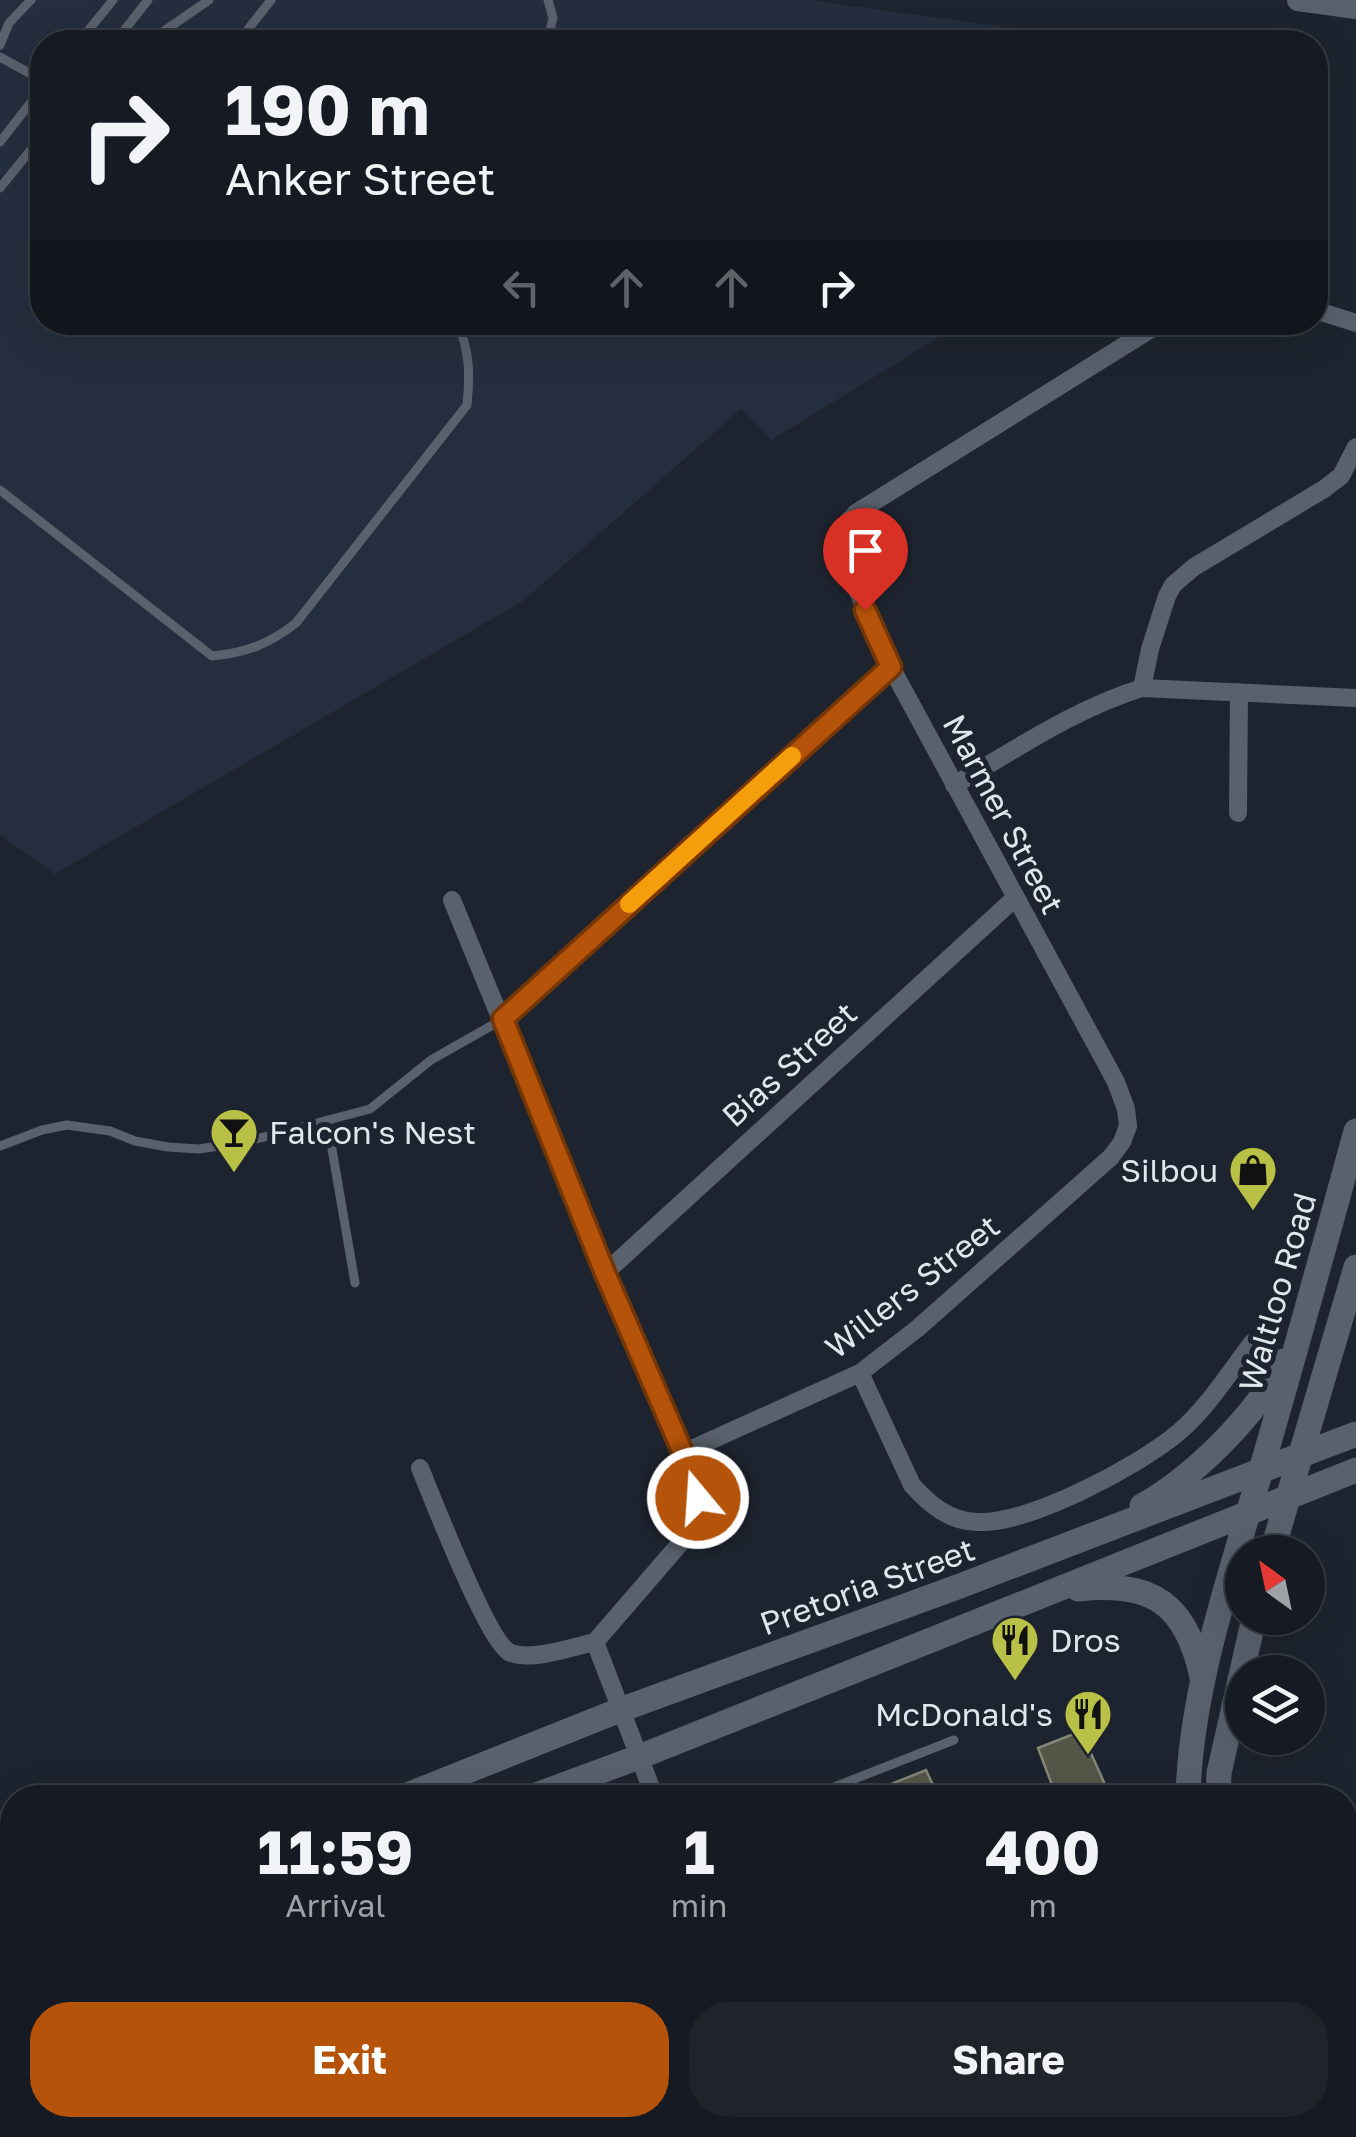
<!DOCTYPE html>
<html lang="en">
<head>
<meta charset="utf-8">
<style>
	:root { --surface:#161b23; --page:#1f242b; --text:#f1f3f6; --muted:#9ea1a6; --line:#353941; --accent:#b45309 }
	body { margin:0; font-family:"Golos Text",sans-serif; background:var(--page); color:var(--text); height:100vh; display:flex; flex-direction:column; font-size:38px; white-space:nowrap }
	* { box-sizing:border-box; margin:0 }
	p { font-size:32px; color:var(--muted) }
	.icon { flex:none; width:55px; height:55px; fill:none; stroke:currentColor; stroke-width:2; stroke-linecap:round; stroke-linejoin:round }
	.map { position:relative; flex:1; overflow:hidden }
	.drawer { position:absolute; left:0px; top:1785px; width:1358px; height:352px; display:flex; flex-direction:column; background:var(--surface); border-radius:40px 40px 0 0; box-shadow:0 10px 40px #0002,0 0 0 2px var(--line) }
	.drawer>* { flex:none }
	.top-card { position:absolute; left:30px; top:30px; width:1298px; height:305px; border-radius:40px; box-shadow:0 10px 40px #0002,0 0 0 2px var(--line); background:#161b23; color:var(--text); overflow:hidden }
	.needle { width:65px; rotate:327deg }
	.buttons { position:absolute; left:1225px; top:1535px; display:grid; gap:20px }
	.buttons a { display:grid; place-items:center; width:100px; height:100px; border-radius:50%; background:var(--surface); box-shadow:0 10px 40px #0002,0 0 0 2px var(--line); font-size:50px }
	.pin { position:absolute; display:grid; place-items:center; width:85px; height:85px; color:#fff; margin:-102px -42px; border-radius:50% 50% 50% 0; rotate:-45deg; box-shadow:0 0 10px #0007 }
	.pin .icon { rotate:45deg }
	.me { position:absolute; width:110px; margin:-55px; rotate:342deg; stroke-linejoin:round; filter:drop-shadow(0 0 8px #0008) }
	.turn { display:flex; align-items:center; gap:35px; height:210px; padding:0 30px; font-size:45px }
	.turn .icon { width:130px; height:130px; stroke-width:2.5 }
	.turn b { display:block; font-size:70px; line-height:85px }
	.lanes { display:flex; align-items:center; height:95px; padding:0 30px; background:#0003; justify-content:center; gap:50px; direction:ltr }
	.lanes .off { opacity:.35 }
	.eta { display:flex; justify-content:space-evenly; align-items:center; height:170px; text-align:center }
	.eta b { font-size:60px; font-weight:700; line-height:70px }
	.primary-button { display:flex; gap:20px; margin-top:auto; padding:20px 30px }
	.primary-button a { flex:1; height:115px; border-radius:40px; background:var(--accent); color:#fff; font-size:40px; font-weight:700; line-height:115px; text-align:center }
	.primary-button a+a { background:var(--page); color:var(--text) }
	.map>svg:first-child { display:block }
	.built { fill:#252e3e }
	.building { fill:#545648; stroke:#848677; stroke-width:2.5 }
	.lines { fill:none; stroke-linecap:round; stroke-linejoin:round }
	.service { stroke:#59616d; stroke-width:9 }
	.minor { stroke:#59616d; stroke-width:18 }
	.tertiary { stroke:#59616d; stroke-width:22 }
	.secondary { stroke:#59616d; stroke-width:25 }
	.route-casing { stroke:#753606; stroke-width:25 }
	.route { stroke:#b45309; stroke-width:18 }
	.slow { stroke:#f59e0b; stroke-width:18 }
	.labels { text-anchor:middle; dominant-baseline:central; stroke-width:10; stroke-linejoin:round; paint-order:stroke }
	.street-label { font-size:32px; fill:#e1e6ed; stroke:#1e242f }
	.poi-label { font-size:32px; fill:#e1e6ed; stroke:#1e242f; text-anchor:start }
</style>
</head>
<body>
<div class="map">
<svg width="1356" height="2137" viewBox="0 0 1356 2137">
	<rect width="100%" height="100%" fill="#1e242f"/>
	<path class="built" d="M0,0H809L1113,42H42V322L962,323L771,440L741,409L523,601L55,874L0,835Z"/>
	<path class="building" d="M1081,1731L1107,1789L1085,1798H1057L1038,1748Z
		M926,1770L939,1798H859V1797Z"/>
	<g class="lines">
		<path class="service" d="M79,42L113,0
			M115,42L148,0
			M148,42L209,0
			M238,42L271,0
			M547,42L553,18L548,0
			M0,45L9,23L31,0
			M0,57L42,80
			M0,142L42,88
			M0,188L42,136
			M0,490L212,656C246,653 269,644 296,623L467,405C470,375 470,351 457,322
			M327,1120L355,1283
			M0,1146L42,1130L67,1125L110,1131L135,1141L168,1147L199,1149L245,1142L370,1109L431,1060L503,1019
			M806,1798L954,1740
			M816,2125L820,2137
			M1186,2125L1189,2137"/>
		<path class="minor" d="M1315,310L1356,323
			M1142,688L1150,649L1167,596L1173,585L1194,567L1324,489L1341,476L1356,447
			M954,785C1015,750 1074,709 1142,688L1356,698
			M1238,813L1239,692
			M452,900L605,1273L683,1453L698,1498L699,1514L696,1525L595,1642L655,1798
			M503,1019L891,667
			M605,1273L1014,899
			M860,1373L912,1485C930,1505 949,1521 977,1522C1028,1525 1139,1466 1179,1432C1208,1407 1229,1373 1252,1343
			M683,1453L860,1373L918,1328L1111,1157L1122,1142L1128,1126L1126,1109L1116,1082L891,667L837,544L840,530L856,513L1162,322
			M420,1468C432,1497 489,1645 511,1653C535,1661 571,1647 595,1642
			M786,2125L789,2137"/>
		<path class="tertiary" d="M1298,0L1356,8"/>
		<path class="secondary" d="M1142,1506C1195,1476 1256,1415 1284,1361
			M1272,1552L1356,1267
			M1078,1589C1152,1581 1186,1603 1202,1677
			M400,1798L620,1710L960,1586L1356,1434
			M528,1798L639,1757L1356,1470
			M1188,1798C1190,1691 1231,1572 1261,1470C1294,1357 1325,1244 1356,1131
			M1218,1798L1219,1773L1254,1618
			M0,1961L12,1955
			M0,1999L12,1994
			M1225,2125L1228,2137
			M1255,2125L1258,2137"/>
	</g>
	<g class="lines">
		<g class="route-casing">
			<path id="route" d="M698,1498L683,1453L605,1273L503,1019L891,667L865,610"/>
		</g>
		<use href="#route" class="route"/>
		<path class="slow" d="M629,904L792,756"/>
	</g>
	<defs>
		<g id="bar-pin" transform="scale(2.5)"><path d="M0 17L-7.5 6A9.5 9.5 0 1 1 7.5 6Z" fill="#b9c046" stroke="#1e242f"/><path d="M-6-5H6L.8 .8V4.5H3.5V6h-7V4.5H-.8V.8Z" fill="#111"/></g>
		<g id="shop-pin" transform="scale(2.5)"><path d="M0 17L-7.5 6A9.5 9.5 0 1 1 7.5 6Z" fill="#b9c046" stroke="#1e242f"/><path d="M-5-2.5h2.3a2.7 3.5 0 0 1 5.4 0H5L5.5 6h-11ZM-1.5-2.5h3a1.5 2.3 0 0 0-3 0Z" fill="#111"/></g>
		<g id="restaurant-pin" transform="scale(2.5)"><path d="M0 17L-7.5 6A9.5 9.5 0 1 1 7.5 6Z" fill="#b9c046" stroke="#1e242f"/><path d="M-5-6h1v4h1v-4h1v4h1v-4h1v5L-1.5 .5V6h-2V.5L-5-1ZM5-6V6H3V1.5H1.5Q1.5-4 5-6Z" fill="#111"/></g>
	</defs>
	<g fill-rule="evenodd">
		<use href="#bar-pin" x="234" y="1132"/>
		<use href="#shop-pin" x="1253" y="1170"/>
		<use href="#restaurant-pin" x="1015" y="1640"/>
		<use href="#restaurant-pin" x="1088" y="1714"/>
	</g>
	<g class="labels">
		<g class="street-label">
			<text transform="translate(1004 814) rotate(62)">Marmer Street</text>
			<text transform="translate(789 1064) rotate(-42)">Bias Street</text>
			<text transform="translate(912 1286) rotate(-38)">Willers Street</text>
			<text transform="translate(1277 1292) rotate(-74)">Waltloo Road</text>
			<text transform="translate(867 1586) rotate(-20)">Pretoria Street</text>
		</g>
		<g class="poi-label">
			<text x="269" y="1132">Falcon's Nest</text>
			<text x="1218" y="1170" text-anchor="end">Silbou</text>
			<text x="1050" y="1640">Dros</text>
			<text x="1053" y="1714" text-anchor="end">McDonald's</text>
		</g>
	</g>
</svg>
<div class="buttons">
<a><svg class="needle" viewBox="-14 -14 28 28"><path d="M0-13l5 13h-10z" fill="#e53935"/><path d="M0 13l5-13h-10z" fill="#9ea1a6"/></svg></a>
<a><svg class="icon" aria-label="layers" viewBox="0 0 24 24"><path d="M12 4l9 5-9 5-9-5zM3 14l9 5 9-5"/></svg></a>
</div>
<div class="pin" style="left:865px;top:610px;background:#d93025"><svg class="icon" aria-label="arrive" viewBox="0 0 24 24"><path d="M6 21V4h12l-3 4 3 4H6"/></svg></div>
<svg class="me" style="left:698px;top:1498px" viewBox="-20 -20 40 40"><circle r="17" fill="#b45309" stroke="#fff" stroke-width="3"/><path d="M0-11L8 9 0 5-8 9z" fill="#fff"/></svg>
<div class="top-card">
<div class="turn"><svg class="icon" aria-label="right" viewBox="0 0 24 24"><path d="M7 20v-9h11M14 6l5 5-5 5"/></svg><div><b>190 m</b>Anker Street</div></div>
<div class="lanes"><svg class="icon off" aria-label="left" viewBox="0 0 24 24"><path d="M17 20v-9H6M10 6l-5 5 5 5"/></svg><svg class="icon off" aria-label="ahead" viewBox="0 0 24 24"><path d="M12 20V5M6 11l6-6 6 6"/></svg><svg class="icon off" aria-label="ahead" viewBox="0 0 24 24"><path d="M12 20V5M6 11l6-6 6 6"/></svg><svg class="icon" aria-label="right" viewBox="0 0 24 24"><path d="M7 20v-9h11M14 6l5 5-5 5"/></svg></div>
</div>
<section class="drawer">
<div class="eta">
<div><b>11:59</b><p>Arrival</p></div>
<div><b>1</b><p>min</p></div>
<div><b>400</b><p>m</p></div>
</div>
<div class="primary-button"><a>Exit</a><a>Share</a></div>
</section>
</div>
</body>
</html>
